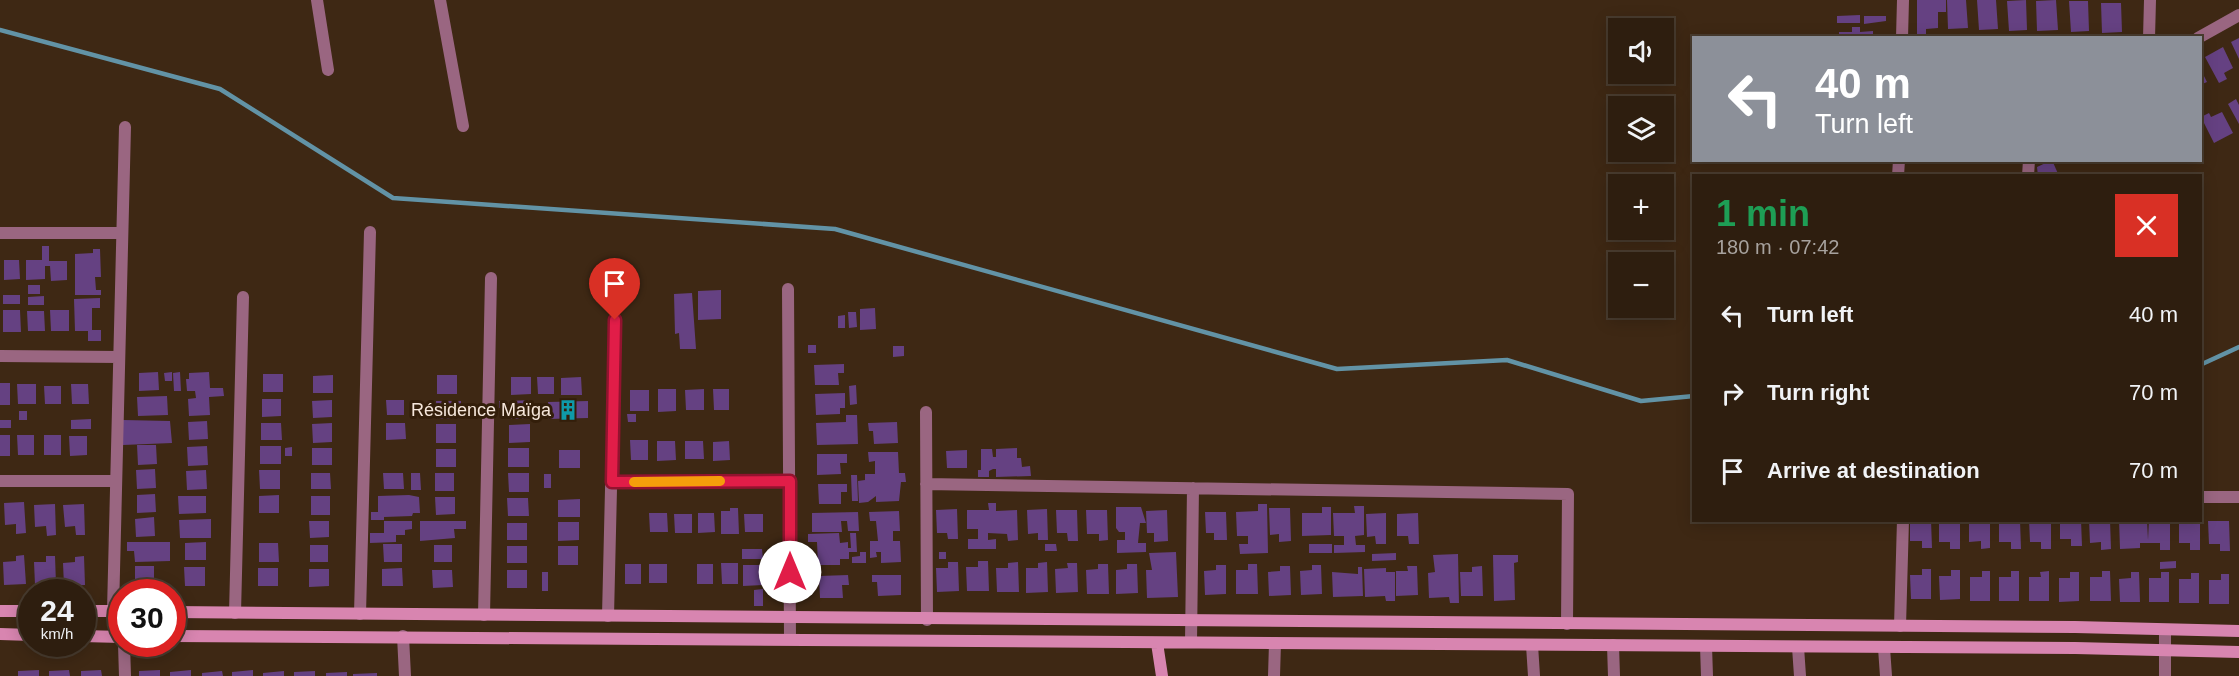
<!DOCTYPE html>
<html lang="en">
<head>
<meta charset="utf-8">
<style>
	:root { --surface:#2e1e0f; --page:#362718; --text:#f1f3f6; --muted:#a7a29e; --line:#493c2f }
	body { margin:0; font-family:Arial,sans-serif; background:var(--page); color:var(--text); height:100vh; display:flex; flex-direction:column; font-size:22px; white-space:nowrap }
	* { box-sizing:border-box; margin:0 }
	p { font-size:20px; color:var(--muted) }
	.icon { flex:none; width:33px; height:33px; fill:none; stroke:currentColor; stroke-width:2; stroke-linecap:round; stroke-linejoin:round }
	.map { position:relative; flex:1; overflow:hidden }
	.drawer { position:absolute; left:1692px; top:174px; width:510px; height:348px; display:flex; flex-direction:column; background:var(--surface); border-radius:0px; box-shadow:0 3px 15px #0003,0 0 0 2px var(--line) }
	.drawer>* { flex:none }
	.hud { position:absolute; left:1692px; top:36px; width:510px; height:126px; border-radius:0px; box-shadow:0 3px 15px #0003,0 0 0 2px var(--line); background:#8c9099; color:#fff; overflow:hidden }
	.controls { position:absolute; left:1608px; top:18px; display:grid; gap:12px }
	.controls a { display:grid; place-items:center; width:66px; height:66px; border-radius:0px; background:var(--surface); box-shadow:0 3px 15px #0003,0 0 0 2px var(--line); font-size:30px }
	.speed { position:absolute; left:18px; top:579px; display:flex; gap:12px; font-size:30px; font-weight:700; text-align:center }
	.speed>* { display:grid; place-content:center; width:78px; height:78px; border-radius:50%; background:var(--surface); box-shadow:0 3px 15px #0003,0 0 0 2px var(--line); line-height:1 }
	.speed small { font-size:15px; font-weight:400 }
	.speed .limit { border:9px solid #d22; background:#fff; color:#111 }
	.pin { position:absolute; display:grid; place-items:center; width:51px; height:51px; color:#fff; margin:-62px -26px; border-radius:50% 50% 50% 0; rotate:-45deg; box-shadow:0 0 6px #0007 }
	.pin .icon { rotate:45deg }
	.me { position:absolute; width:66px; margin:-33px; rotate:0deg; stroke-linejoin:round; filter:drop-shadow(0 0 4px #0008) }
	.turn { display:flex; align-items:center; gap:21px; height:126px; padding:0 24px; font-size:27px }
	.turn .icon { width:78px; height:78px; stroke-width:2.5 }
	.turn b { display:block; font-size:42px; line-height:51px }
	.round { display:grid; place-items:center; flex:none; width:63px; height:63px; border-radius:0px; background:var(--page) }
	.summary { display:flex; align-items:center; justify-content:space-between; height:102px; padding:0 24px }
	h1 { font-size:36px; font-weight:700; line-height:45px; color:#1e9e55 }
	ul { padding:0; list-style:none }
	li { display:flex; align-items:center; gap:18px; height:78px; padding:0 24px }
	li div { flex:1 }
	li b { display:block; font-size:22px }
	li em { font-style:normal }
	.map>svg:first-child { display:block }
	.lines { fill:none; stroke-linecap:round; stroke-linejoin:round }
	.stream { stroke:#6293a6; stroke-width:4.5 }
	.building { fill:#654182 }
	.street { stroke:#9a6681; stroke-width:12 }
	.secondary { stroke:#d885b0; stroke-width:12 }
	.route-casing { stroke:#92132f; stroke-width:15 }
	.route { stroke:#e11d48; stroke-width:10 }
	.slow { stroke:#f59e0b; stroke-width:10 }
	.labels { text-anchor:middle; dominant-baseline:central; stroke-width:6; stroke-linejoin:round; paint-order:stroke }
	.poi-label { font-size:18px; fill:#f6e7db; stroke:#331e0a; text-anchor:end }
</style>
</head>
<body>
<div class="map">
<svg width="2239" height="676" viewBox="0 0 2239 676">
	<rect width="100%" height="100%" fill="#3e2814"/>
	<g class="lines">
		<path class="stream" d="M0,30L220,89L393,198L835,229L1337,369L1507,360L1641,401L1694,396
			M2200,365L2239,347"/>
	</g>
	<path class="building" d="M1917,0H1946V12H1938V28L1926,29V38H1917Z
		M1947,0H1966L1968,28L1948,29Z
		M1977,0H1996L1998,29L1979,30Z
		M2026,0L2027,30L2009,31L2007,1Z
		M2056,0L2058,30L2037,31L2036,1Z
		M2069,1H2088L2089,31L2071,32Z
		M2101,3H2121L2122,32L2102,33Z
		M1860,15V23H1837V16Z
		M1864,16H1886V21L1864,24Z
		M1852,27H1860V32L1873,31V38H1839V32H1852Z
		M2239,38V59L2231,42Z
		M2223,47L2233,68L2224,73L2227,79L2219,83L2205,57Z
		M2200,68L2207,82L2200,85Z
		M2236,99L2239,105V124L2228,104Z
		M2222,112L2233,133L2214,143L2201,117L2209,113L2211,117Z
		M2052,160L2059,176H2038L2037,167Z
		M42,246H49V261H67V280L51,281L50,266H45V279L26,280V260H42Z
		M93,249H100L101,277H95L96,290H101V295H75V254L93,253Z
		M4,260H19L20,279L4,280Z
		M28,285H40V294H28Z
		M721,290V319L698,320V291Z
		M692,293L696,349H680L679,333L675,334L674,294Z
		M3,295H20V304H3Z
		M44,296V305H28V297Z
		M100,298V308H92V330H101V341H88V331H75L74,299Z
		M875,308L876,329L860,330V309Z
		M3,310H20L21,332H3Z
		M50,310H69V331H51Z
		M27,311H44L45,331H28Z
		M848,312H856L857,327L849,328Z
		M845,315V328H838V316Z
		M808,345H816V353H808Z
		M893,346H904V356L893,357Z
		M844,364V373H838L839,385H815L814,365Z
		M158,372L159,390L139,391V373Z
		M172,372V381H165L164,373Z
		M180,372L181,391H174L173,373Z
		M209,372L210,388H223L224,396L209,397L210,415L189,416L188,399L196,398L195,391H187L186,379H189V373Z
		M263,374H283V392H263Z
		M333,375V393H313V376Z
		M437,375H457V394H437Z
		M511,377H531V394L511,395Z
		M537,377H554V394H538Z
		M581,377L582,395H561V378Z
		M0,383H10V405H0Z
		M17,384H36V404H18Z
		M71,384H88L89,404H72Z
		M856,385L857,404L850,405L849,386Z
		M44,386H61V404H45Z
		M658,389H676V411L658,412Z
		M704,389V410H686L685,390Z
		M713,389H729V410H714Z
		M630,390H649V411H630Z
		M845,393V408H840V414L816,415L815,394Z
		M167,396L168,415L138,416L137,397Z
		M262,399H281V416L262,417Z
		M332,400V417L313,418L312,401Z
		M386,400H404V415H387Z
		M531,400V419H511V401Z
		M436,401H461V418L437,419Z
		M499,401H507V408H499Z
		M588,401V418L548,419V402Z
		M19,411H27V420H19Z
		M627,414H636V422H628Z
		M846,415H857L858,444L817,445L816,423L846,422Z
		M91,419V429H71V420Z
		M0,420H11V428H0Z
		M123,420L170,421L172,443L123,445Z
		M207,421L208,439L189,440L188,422Z
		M897,422L898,443L874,444L873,431H869L868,423Z
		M261,423H281L282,440H261Z
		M332,423V442L313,443L312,424Z
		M386,423H405L406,439L386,440Z
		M436,424H456V443H436Z
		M530,424V442L509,443V425Z
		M0,435H10V456H0Z
		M17,435H34V455H18Z
		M44,435H61V455H44Z
		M69,436H87V455L70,456Z
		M630,440H648V460H631Z
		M657,441H675L676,460L657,461Z
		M685,441H703L704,459H685Z
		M729,441L730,460L713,461V442Z
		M137,445H156L157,464L138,465Z
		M207,446L208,465L188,466L187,447Z
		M260,446H281V464H260Z
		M292,447V456H285V448Z
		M312,448H332V465H312Z
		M508,448H529V467H508Z
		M1017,448V458H1021L1022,467L1030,466L1031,476L996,477V469H993L989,471V477H978V470H981V449H992L993,457H996V449Z
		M436,449H456V467H436Z
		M559,450H580V468H559Z
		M967,450V468H947L946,451Z
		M868,452H898L899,473H905L906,482H901L899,501L876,502V496L868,502L859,503L858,481L865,480V474H875V461L869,462Z
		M817,454H847V463H840L841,474L817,475Z
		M155,469L156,488L137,489L136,470Z
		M206,470L207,489L187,490L186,471Z
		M259,470H280V489H260Z
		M311,473H330L331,489H311Z
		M383,473H403L404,489H384Z
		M411,473H420L421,490H411Z
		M435,473H454V491H435Z
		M508,473H529V492H509Z
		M544,474H551V488H544Z
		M851,475H857L858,501H852Z
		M818,484H847V492H841V504H819Z
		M155,494L156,512L137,513V495Z
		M279,495V513H259V496Z
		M409,495L419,497L420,513H413L412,516L384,517V520H371V512H378V496Z
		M178,496H206V513L179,514Z
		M311,496H330V515H311Z
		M435,497H455V514L436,515Z
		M507,498H528L529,516H508Z
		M580,499V517H558V500Z
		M24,502L26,533L16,534V524L5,525L4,503Z
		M988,503H996V511L1017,510L1018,540L1008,541L1007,534L988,533V540L996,539V549H968V539H978V529H967V510H989Z
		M55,504L56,535L47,536L46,526L35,527L34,505Z
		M84,504L85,535H76L75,526L65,527L63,505Z
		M1258,504H1267L1268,553L1240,554L1239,544H1248V536H1237L1236,512L1258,511Z
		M1354,506H1364V535L1355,536L1356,545H1365V552L1334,553V545H1344V536H1334L1333,513H1355Z
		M1116,507H1141L1146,523H1140L1138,543H1146V552L1117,553V540H1125V532H1119L1116,528Z
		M1322,507H1331V535L1302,536V513H1322Z
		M730,508H738L739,534H721V511H730Z
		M1269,508H1290L1291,541L1279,542V534L1270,535Z
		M957,509L958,539H948L947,533H937L936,510Z
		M1047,509L1048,540H1038V533L1028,534L1027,510Z
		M1056,510H1077L1078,541H1068L1067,533H1057Z
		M1086,510H1107L1108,540L1099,541V534H1087Z
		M1167,510L1168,541L1154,542V533H1147L1146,511Z
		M899,511L900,531H893V541H900L901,562L881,563V552H876L877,557L870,558V541H878L876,521H870L869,512Z
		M858,512L859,531H848L847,521H841L842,532H812V513Z
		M1205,512H1226L1227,540H1214V533H1206Z
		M649,513H667L668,532H650Z
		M698,513H714L715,532L698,533Z
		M1386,513V544H1376L1375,536L1367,537L1366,514Z
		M1418,513L1419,544H1409L1408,536H1397V514Z
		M674,514H692V533H675Z
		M744,514H763V532H745Z
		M154,517L155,536L136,537L135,519Z
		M211,519V538H180L179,520Z
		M1910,520H1931L1932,548H1922V541H1910Z
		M1939,520H1960V549H1950V542H1939Z
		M1969,520H1990V548L1981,549V541L1969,542Z
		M1999,520H2020L2021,549H2011V542H1999Z
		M2029,520H2051V549H2041V542H2030Z
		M2060,520H2081L2082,546H2071V539H2060Z
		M2089,520H2110L2111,549L2101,550V542L2090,543Z
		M2119,520H2147L2148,540L2149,520H2170V550H2160V543H2140V548L2120,549Z
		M2179,520H2200V550H2190V543H2179Z
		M309,521H329V537L310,538Z
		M384,521H412V529L405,530V535H396V542L370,543V533H384Z
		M420,521H466V529H454L455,538L420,541Z
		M2208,521H2229L2230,551H2220V544H2209Z
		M558,522H579V540L558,541Z
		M507,523H527V540H507Z
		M839,533L840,543L848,542V548H851L850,533H856L857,552H849V559H840V565H818L817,542H808V534Z
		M127,542H170V561L135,562L134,551H127Z
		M206,542V560H185V543Z
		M259,543H278L279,562H259Z
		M383,544H402V562H384Z
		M1045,544H1056L1057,551H1045Z
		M1309,544H1332V553H1309Z
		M310,545H328V562H310Z
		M434,545H452V562H434Z
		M507,546H527V563H507Z
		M558,546H578V565H558Z
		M742,549H762L763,559H742Z
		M860,552H866V563H852V557L860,556Z
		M939,552H946V559H939Z
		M1176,552L1178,597L1147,598L1146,570H1152L1149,553Z
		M1396,553V560L1372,561V554Z
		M1458,554L1459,603H1450L1449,597L1429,598L1428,573L1435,572L1433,555Z
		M24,555L26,584L4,585L3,562L16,561V556Z
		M1493,555H1518V562L1514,563L1515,600L1494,601Z
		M46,556H55L56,584L35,585L34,562H46Z
		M84,556L85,585L64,586L63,563L75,562V557Z
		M978,561H988L989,591H967L966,567H978Z
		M2176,561V568L2160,569V562Z
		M948,562H958L959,591L937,592L936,568H948Z
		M1018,562L1019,592H997L996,568H1008V563Z
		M1047,562L1048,592L1026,593V568H1038V563Z
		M721,563H738V584H722Z
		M1067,563H1077L1078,592L1056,593L1055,569L1068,568Z
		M625,564H641V584H625Z
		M649,564H667V583H649Z
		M697,564H713V584H697Z
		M1098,564H1108L1109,594H1087L1086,570L1098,569Z
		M1127,564H1137L1138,593L1116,594V570L1127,569Z
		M1248,564H1257L1258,594H1236V570H1248Z
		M743,565H763V585L743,586Z
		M1216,565H1226V594L1205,595L1204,571L1216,570Z
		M1312,565H1321L1322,594L1301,595L1300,571L1312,570Z
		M135,566H154V584H135Z
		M1280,566H1290L1291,595L1269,596L1268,572L1280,571Z
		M1407,566H1417L1418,595L1396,596V571H1408Z
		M1482,566L1483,596H1461L1460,572H1472V567Z
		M184,567H205V586H185Z
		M1358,567H1362L1363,596L1333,597L1332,572L1358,574Z
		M258,568H278V586H258Z
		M402,568L403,586H382V569Z
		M1386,568V572H1395V601H1386L1385,596L1365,597L1364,569Z
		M309,569H329V586L309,587Z
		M1922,569H1931V599H1911L1910,575H1922Z
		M432,570H452L453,587L433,588Z
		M507,570H527V588H507Z
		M1951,570H1960V599L1940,600L1939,576H1951Z
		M1982,571H1990V601H1970V577H1982Z
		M2011,571H2019V601H1999V577H2011Z
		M2049,571V601H2029V577H2041L2040,572Z
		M2102,571H2110L2111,601H2090V577H2102Z
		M542,572H548V591H542Z
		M2070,572H2079V601L2059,602V578H2070Z
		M2131,572H2139L2140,602H2120L2119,579L2131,578Z
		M2161,572H2169V602H2149V578H2161Z
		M2191,573H2199V603H2179V579H2191Z
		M2221,574H2229V604H2209V580H2221Z
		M848,575L849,585H842L843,598H820L819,576Z
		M872,575H901V595L878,596L877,582H872Z
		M763,589V606H754V590Z
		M39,670V676H18V671Z
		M69,670L70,676H49V671Z
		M101,670L102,676H81V671Z
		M160,670V676H139V671Z
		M191,670V676H170V672Z
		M253,670V676H232V672Z
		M222,671L223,676H202V673Z
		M284,671V676H263V673Z
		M315,671V676H294V672Z
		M347,672V676H326V673Z
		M377,673V676H353V674Z"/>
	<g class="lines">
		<path class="street" d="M317,0L328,70
			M440,0L463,126
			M1902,38L1903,0
			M2149,38L2150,0
			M2198,38L2239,15
			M1898,176L1899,160
			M2028,176L2029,160
			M0,233H122
			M788,289L790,639
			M0,356L119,357
			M926,412L927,620
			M0,481H116
			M612,482L790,481
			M926,484L1568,494L1567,624
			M2200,497H2239
			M113,611L125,127
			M235,613L243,297
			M360,614L370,232
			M484,615L491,278
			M608,616L615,320
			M1900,626L1903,520
			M2165,631V676
			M403,636L405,676
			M1191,642L1193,488
			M124,644L125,676
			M1532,645L1534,676
			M1613,645L1614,676
			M1706,646L1707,676
			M1798,647L1800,676
			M1884,648L1886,676
			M1274,676L1275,643"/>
		<path class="secondary" d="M0,611H32
			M82,611H122
			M172,612L2075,627L2239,631
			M0,634L32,635
			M82,636L122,637
			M172,636L2075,648L2239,652
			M1157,643L1162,676"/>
	</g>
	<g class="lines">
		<g class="route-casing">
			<path id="route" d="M615,320L612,482L790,481V572"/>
		</g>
		<use href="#route" class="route"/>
		<path class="slow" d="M634,482L720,481"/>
	</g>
	<defs>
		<g id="building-bare" transform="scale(1.62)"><path d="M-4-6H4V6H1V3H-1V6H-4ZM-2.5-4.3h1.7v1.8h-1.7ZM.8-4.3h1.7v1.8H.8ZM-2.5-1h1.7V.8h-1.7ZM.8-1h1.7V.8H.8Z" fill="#0f9aa8" stroke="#331e0a" stroke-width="2.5" paint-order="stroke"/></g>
	</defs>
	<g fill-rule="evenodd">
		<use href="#building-bare" x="568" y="410"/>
	</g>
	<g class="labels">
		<g class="poi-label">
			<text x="551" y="410">Résidence Maïga</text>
		</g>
	</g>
</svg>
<div class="controls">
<a><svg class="icon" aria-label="sound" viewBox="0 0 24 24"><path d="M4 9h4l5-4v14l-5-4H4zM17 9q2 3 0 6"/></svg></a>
<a><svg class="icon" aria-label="layers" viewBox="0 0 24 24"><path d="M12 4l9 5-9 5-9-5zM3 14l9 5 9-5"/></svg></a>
<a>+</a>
<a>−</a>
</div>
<div class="speed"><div>24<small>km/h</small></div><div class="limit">30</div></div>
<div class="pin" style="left:615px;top:320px;background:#d93025"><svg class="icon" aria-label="arrive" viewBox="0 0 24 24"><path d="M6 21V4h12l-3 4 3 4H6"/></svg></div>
<svg class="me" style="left:790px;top:572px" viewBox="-20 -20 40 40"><circle r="19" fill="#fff"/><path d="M0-13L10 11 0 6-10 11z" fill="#e11d48"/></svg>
<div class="hud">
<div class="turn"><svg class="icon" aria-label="left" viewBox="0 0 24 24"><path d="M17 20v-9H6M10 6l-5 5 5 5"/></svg><div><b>40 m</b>Turn left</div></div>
</div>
<section class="drawer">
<div class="summary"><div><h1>1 min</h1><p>180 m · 07:42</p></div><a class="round" style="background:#d93025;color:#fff"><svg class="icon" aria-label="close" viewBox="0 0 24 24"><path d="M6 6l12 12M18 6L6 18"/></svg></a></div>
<ul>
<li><svg class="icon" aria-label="left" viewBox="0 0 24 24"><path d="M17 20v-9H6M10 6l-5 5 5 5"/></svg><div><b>Turn left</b></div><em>40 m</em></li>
<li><svg class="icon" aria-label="right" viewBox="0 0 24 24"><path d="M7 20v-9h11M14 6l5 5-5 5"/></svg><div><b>Turn right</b></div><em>70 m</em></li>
<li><svg class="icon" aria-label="arrive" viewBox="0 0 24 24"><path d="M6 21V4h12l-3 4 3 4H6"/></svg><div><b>Arrive at destination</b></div><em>70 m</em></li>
</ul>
</section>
</div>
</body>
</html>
